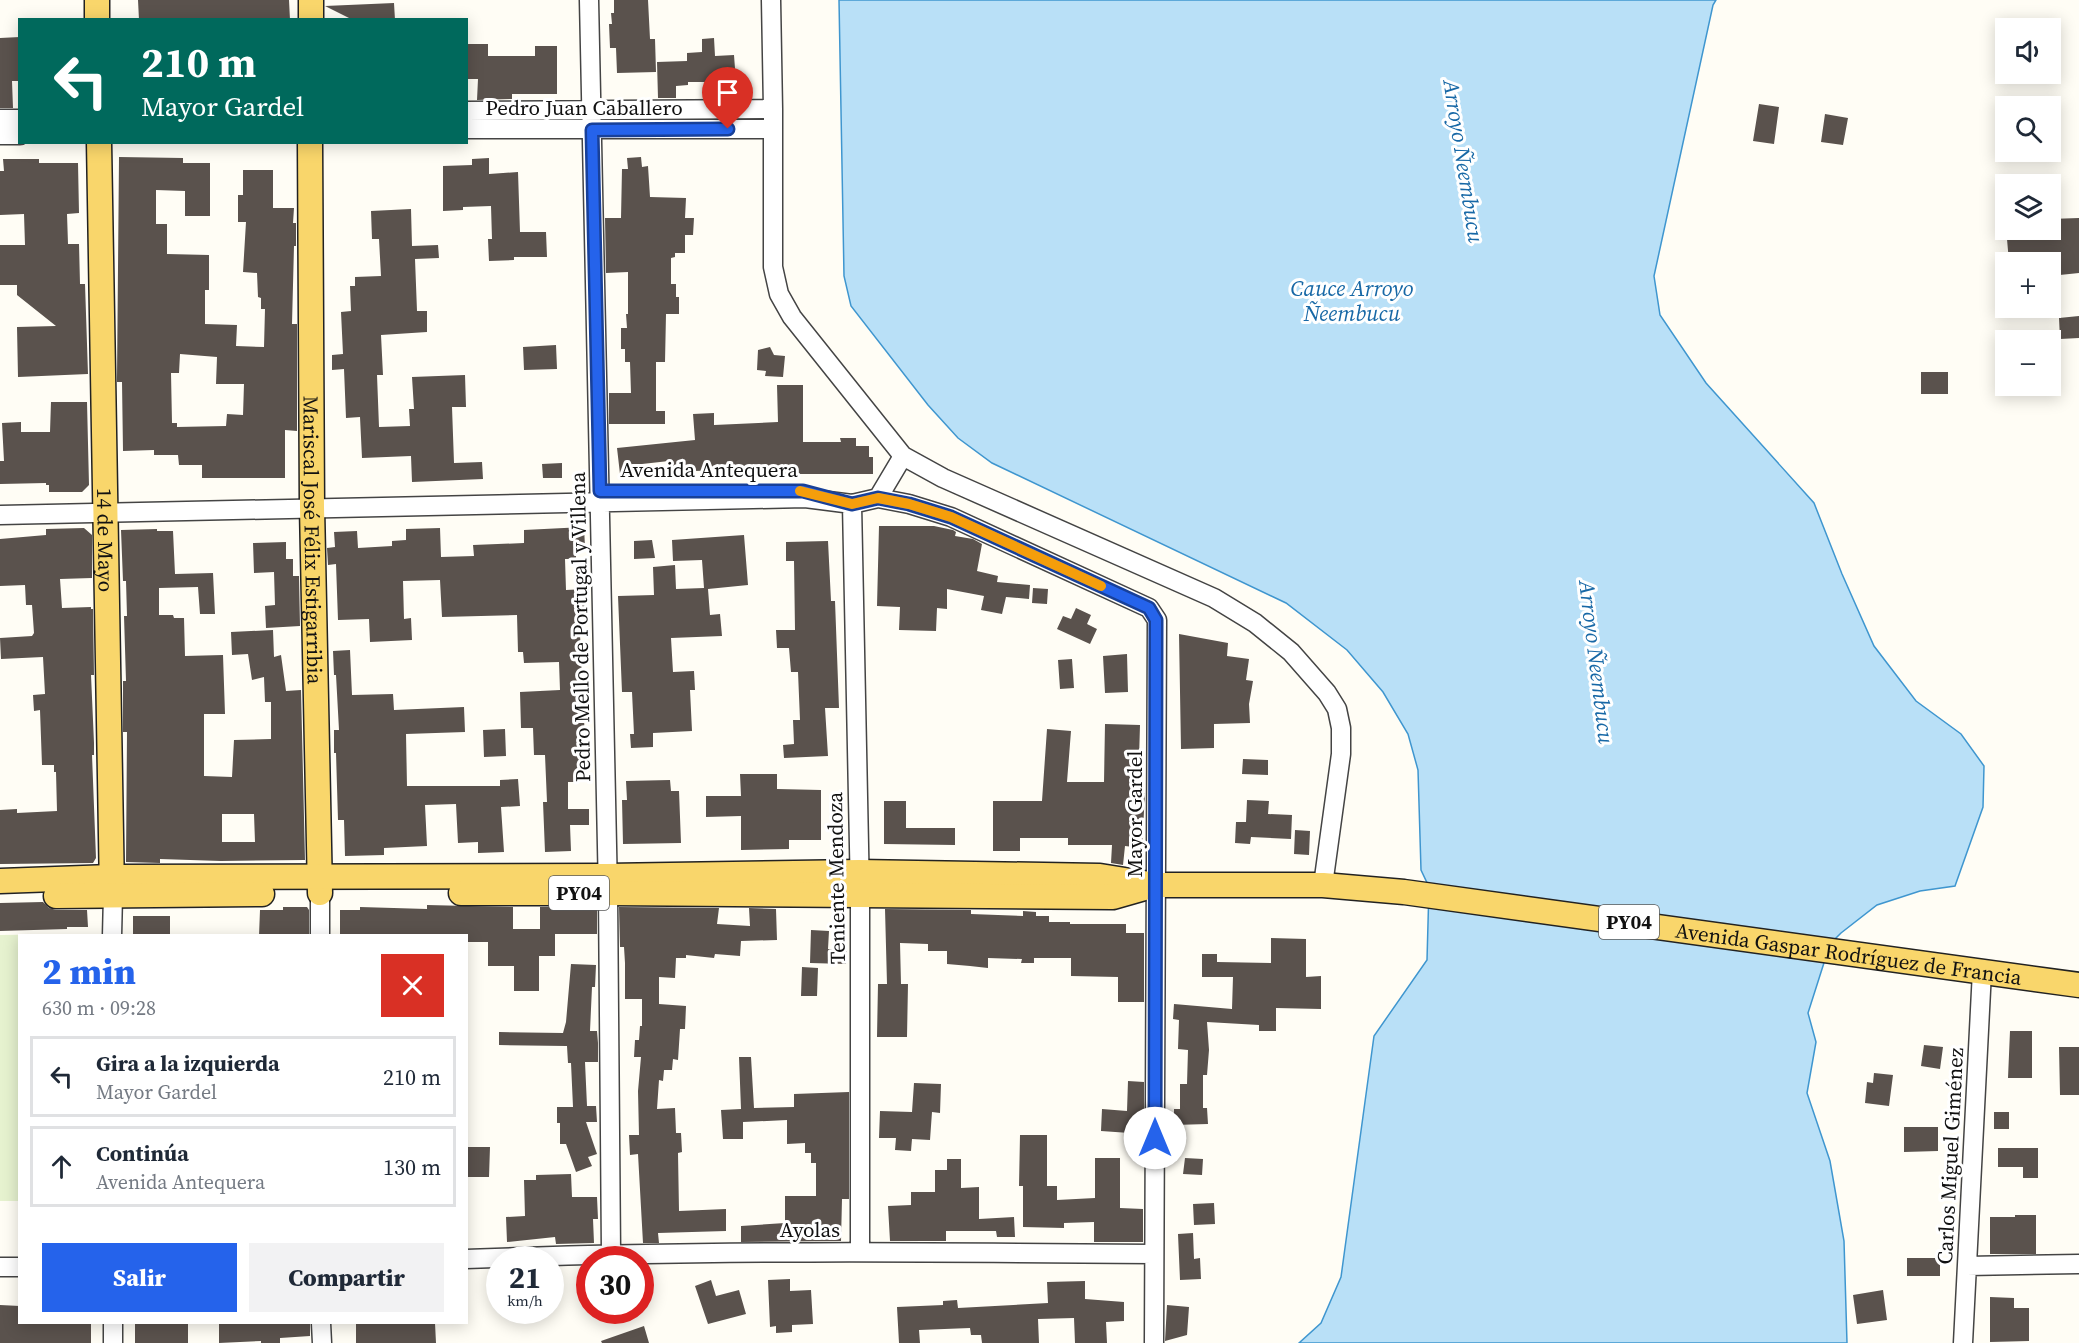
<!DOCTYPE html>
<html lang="es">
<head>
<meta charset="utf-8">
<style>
	:root { --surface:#fff; --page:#f2f2f3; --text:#1f2937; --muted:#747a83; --line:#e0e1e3; --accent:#2563eb }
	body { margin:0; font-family:"Source Serif 4",serif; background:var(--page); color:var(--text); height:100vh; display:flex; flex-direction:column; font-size:22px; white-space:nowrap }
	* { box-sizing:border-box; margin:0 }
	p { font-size:20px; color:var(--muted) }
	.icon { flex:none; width:33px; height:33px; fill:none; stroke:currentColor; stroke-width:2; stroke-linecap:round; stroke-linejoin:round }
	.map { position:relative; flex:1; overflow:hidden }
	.panel { position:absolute; left:18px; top:934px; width:450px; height:390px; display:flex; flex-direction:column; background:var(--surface); border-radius:0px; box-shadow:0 3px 15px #0003 }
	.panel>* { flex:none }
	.guide { position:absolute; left:18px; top:18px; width:450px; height:126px; border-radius:0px; box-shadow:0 3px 15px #0003; background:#00695c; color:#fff; overflow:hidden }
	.tools { position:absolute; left:1995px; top:18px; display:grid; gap:12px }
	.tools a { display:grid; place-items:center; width:66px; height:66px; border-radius:0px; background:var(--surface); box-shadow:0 3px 15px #0003; font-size:30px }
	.speed { position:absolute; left:486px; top:1246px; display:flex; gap:12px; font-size:30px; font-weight:700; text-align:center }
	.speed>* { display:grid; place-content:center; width:78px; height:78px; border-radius:50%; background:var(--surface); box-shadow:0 3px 15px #0003; line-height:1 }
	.speed small { font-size:15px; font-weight:400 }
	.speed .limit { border:9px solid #d22; background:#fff; color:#111 }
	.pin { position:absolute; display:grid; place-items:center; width:51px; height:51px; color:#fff; margin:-62px -26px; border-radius:50% 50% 50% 0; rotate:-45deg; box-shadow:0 0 6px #0007 }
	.pin .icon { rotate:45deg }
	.me { position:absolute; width:66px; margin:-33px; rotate:0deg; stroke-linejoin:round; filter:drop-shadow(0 0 4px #0008) }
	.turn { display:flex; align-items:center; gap:21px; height:126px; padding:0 24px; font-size:27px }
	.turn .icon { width:78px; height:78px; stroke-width:2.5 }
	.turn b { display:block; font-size:42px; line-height:51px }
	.round { display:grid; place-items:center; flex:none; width:63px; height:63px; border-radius:0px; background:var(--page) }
	.overview { display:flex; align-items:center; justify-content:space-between; height:102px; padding:0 24px }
	h1 { font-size:36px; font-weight:800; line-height:45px; color:var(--accent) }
	.primary-button { display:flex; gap:12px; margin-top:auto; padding:12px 24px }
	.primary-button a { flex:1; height:69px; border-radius:0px; background:var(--accent); color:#fff; font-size:24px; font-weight:800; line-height:69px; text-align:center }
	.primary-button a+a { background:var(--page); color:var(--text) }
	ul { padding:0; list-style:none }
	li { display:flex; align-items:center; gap:18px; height:81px; margin:0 12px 9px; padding:0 12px; border:3px solid var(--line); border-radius:0px }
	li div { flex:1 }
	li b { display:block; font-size:22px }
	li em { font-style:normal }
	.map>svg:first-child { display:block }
	.pitch { fill:#e6f2cf }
	.water { fill:#b9e0f7; stroke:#3f96cf; stroke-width:1.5 }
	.building { fill:#5a524d; fill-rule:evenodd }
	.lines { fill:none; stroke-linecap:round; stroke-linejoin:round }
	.minor-casing { stroke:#444; stroke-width:21 }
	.major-casing { stroke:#222; stroke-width:27 }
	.minor { stroke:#fff; stroke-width:18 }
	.major { stroke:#f9d66b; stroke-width:24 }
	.route-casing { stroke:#184099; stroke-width:15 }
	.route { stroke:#2563eb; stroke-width:10 }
	.slow { stroke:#f59e0b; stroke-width:10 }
	.labels { text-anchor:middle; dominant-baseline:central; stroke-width:6; stroke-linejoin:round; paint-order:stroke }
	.shield { fill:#fff; stroke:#585858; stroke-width:1.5 }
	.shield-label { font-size:20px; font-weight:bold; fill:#111 }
	.street-label { font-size:21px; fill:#111; stroke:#fff }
	.water-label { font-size:22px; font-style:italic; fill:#1768a6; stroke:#fff }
</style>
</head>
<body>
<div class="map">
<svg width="2079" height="1343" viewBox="0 0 2079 1343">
	<rect width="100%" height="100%" fill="#fffdf5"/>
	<path class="pitch" d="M86,934V936H20L19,1201H0V935Z"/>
	<path class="water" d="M839,0H1716L1713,5L1654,276L1660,315L1706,383L1814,503L1842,574L1874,646L1916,701L1961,734L1984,766L1983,807L1955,886L1920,891L1877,905L1841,933L1830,944L1808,1013L1816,1042L1807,1093L1830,1161L1844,1241L1847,1343H1299L1321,1323L1341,1277L1374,1036L1427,960L1429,887L1421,870L1418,770L1408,734L1383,692L1347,650L1286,603L992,463L958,438L928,405L851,306L844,276Z"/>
	<path class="building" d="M138,0H289L290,20H139Z
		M614,0H648L650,39H655L656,72L617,73L616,48H610L609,24H612L611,13H614Z
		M394,3L395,20H353L325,6Z
		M20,37V81H12L13,108H0V38Z
		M714,38L715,56L734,55L736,82H688V85L676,86V98H658L657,62L687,61V53L702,52V39Z
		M466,44H488V56H535V46H557V94H512V99L477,100L478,79H466Z
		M1759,104L1779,107L1774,144L1753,141Z
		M1825,114L1848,118L1843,145L1821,142Z
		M119,157L183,158V163H210V216H185V191L156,190V224H167V254L209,255V290H205V324L237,325L236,346L264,347L265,309H261V298L258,297L257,273L243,272L246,222H238V195H243V170H273V208H294L293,223H296V246H294L292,324H297V431L285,430V478H202V465H179L178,455H154V450L123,451L122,382H117V378ZM180,354L217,357L216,384H244L243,415L227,414L226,426L177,427V423H172L171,373H179Z
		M641,157L642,167L648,166L650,197L686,198L685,218H694L693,235H685V253H675V257L671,258V284H676V297H679V314H666L665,362H656V411H665V424H609V393H631L630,362H625V349H621V328H627L626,314H628V272L606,273L605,218H621L622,169H628L627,158Z
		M489,158V174L518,172L520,232H546L547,257H514V260L489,261L488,239H492L491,206L463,207V210L443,211V166L472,165V159Z
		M3,159H39V163H78L79,213L67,214L68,244H79L80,284H85L88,374L18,377L17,327L56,326L17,295V285H0V245H25L24,214L0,215V171H4Z
		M411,209L412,246L438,245L439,258L415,259L417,311H427V332L381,335L383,375H377L379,427L410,426L409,409H414L412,377L465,375L466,407H452L454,463L482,462L483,479L412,482L411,456L362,458L360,417L346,418L344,369L332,370V355L343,354L341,312L351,311L350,286H355V277L381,276L379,239H372L371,211Z
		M2079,218V273L2050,276V262H2009L2007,239L2026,238V230H2050V219Z
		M2079,316V338L2060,339L2059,318Z
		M556,345L557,369L524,370L523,347Z
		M770,347L774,355L785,356L783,377L765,376L766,371L757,370L758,350Z
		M1921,372H1948V394H1921Z
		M777,385H803V442H841L840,438H856V446H869V457H873V474H778V470L727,473V470L694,471V474L680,475V469H670L669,461L642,464L643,471L620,474L617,448L695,440L693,414L714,413V425L778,422Z
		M51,402H87L89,485L82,492H49V485H46V483L0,484V461H4L2,423L21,422V432H50Z
		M562,463V478H543L542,464Z
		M879,526H934L953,530L956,532L955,536L973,539L982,544L977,571L998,576L997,582L1030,585L1029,599L1006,597L1002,614L981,610L984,596L947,589V609L937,608L936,631L899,630L900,607L877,606Z
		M584,527L585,547L576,548V559H565L566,590L586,589L587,612L579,613L587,782H568V809H589V825H570L571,851L545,852L543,802H547L545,755H534L533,728H521L520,692L560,690L559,662L524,663L523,652H518L517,615L442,617L440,580L403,581L404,619L411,618L412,640L370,642L369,619L338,620L336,564L328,565L327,548L335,547L334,532L357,531L358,548L392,546V541L406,540V529L440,528L441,557L474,556L473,545L524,543V530Z
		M84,528L92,535V578L60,579L62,608L91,607V609H93L94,675H91L94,743V755H92L96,858L93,863L0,864V810L17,809V813L57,811L56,772H54V765H42L40,710L34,711L33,695L45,694L43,657L1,659L0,638L32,636L34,633L32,605H26L25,585L0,586V539L46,535V529Z
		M157,529V531H173L175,574L213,573L215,614H200L198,587L159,588V615H173L174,618H184L185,656L223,655L225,714H204V776L232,777L234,740L271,739V702H265L264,677L252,680L248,654L232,655L231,632L273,630L274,657L281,655L286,691L301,690L305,860L221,861L160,859V863L126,862L127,732H123V681H126L124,616H127L126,581H123L121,530ZM222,814H254L255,842H222Z
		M744,535L748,585L708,589L710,615L720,614L722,636L671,638L673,672L694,671L695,690H690L692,731L653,733V747L631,748L630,734H634L632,692H622L618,596L654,595L653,567L675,565L676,589L704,588L702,560L673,561L672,540Z
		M652,540L655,558L634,559V541Z
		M828,541L831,601H835L839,708H825L828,756L784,758L783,745L794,744L793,720H800L798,672H791L789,648H777L776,630H795L794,561H786V542Z
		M286,542V559H293V576H299L300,626L266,628L265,606L275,605L274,572L254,573L253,543Z
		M1033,588L1048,589L1047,604L1032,603Z
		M1076,608L1091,615L1087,624L1097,629L1090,644L1057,629L1063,616L1071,619Z
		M1179,634L1228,643L1227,656L1249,659L1246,680L1253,681L1249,704L1250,723L1214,724V748L1181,749Z
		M350,650L352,695L393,694L394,710L464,707L465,732L406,734L407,786H500V780L518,779L520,806L501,807L504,852L478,853V842L458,843L456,804L425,805L427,846L384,848V855L345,856L344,820H338L336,753H334V730H339L336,675H334L333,651Z
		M1127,654L1128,692L1105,693L1103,656Z
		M1072,659L1074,688L1060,689L1058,660Z
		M1105,724L1140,725L1138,793H1145L1142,848L1125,846L1123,865L1111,863L1112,845H1068V838H1020V851H993V801H1042L1047,729L1071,731L1067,782H1104Z
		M505,729L506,756L484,757L483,730Z
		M1243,759L1268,760V775L1242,774Z
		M740,774H777V789L821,790V840H789V849L741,850V816L706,817V796H741Z
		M670,780L671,791H679L681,843L623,844L622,800H627L626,781Z
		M1247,800L1269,801L1268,814L1292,815L1291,839L1251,837L1250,844L1235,843L1236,822H1246Z
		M884,801H906V828H955V845L884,844Z
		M1295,830L1310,831L1309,855L1294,854Z
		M43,902L49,908L56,910H87L88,927H67V929L0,931V903Z
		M427,905L513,907V929H540V907H597V934H555V956H539V991H514V966H488V942H466V936H340V910H360V907L427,909Z
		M283,907H307L309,910V936H259L260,910H283Z
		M619,907L719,908L717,924L750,926L749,908L776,909L777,940L741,941L740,956L715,954L714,958L686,955V958H676L675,978L659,977V1004L686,1006L685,1029H680L678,1060L673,1059L672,1070H664L663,1081L659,1080L657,1109L675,1108L676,1133H681L682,1152L678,1153L679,1211L726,1209V1231L658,1233L659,1243H643L638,1154L630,1155L629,1135H639L638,1091L641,1057H634L635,1040H639L640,1026H642V999H625V963L624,947H620Z
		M885,909L971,910V914L1023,916V911L1036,912V916H1049V922H1070V924H1126V933H1144V1002H1118V977L1071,976V958H1034V963H1021L1022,959L988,958V968L970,966L947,964V951H928V944L900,943L901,984H908L907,1037H877L878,984H887Z
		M133,916H170V936H133Z
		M811,930L829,931L828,949L847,950L846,964L810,963Z
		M1271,938L1306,939V977L1321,976V1009L1276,1008V1031H1259V1025L1207,1022L1209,1050L1207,1075H1203V1108H1207L1208,1124L1174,1125V1109H1180V1084H1187L1188,1050L1178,1049L1179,1020L1173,1019L1174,1004L1232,1009L1233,977H1202V954H1217V962L1271,963Z
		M571,964L596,965L595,987H592L590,1031H597L598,1043V1062H585L587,1106H596L597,1122H586L597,1154L588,1157L592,1166L576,1172L566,1144H560V1123H557V1107H573L571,1063H568L567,1046L499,1045V1032L563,1033L566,1022Z
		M802,967L818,968L817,996H801Z
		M2010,1031H2032V1078H2008Z
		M1924,1045L1943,1047L1940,1069L1921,1066Z
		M2059,1047H2079V1095H2060Z
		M739,1057H751L754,1108L794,1107V1094L849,1092V1199H842L841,1241L741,1242V1226L785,1223V1196H816V1163H811V1153H805V1143L787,1144V1120L743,1122V1139H723L721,1110L741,1109Z
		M1874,1073L1893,1075L1889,1106L1865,1103L1867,1082L1873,1083Z
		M1128,1081L1144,1082V1134L1101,1131L1102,1109L1127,1111Z
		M914,1083L941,1084L940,1113L932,1112L930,1140L912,1139L911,1151L895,1150L896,1138H879L880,1111L912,1112Z
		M1994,1112H2009V1129H1994Z
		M1904,1127H1938V1151L1904,1152Z
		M1020,1135H1047V1186H1057V1200L1095,1198V1158H1120V1208L1143,1209V1242H1094V1222L1064,1223V1228L1023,1227V1186H1019Z
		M466,1147H490L489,1177H466Z
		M1998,1148H2038V1178H2023V1167H1998Z
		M1185,1158L1203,1159L1202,1175L1183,1174Z
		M947,1159H961V1188L979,1187V1219L1014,1217L1015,1237H997L996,1231H946V1241H890L888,1206L911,1205V1192H935V1170H947Z
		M571,1174L572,1197H597L598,1219H593L594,1243L556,1244L555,1237L507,1242L506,1217L525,1216L524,1180H536V1175Z
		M1214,1203L1215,1224L1194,1225L1193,1204Z
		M2015,1215H2036V1254H1990V1217H2015Z
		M1193,1233L1194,1259L1200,1258L1201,1279L1180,1280L1178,1234Z
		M1907,1258H1940V1276H1907Z
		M790,1279V1291L811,1290L813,1324L792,1325V1332L776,1333V1326L770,1327L768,1280Z
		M711,1280L716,1296L739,1290L746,1314L708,1324L695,1286Z
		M1085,1281V1299L1124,1302V1321L1106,1322L1107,1343H1075L1074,1318L1038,1319L1039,1343H982L981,1335H971L970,1328L919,1330L920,1343H899L897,1307L943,1305V1301L957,1300L958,1308L1048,1303L1047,1282Z
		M1883,1290L1887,1320L1857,1324L1853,1295Z
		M1990,1297L2014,1298V1308H2029V1341L1990,1342Z
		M0,1305L20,1306V1323H91V1343H0Z
		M1167,1305L1189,1307L1187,1335L1165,1341Z
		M135,1323H188V1343H135Z
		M219,1323H310V1336L280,1338V1343H261V1341L219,1343Z
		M356,1323H435L436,1343H356Z
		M644,1326L649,1343H602L601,1341Z"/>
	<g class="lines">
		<g class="minor-casing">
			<path id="minor" d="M589,0L608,893L611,1253
				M771,0L773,109V267L779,294L792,317L903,456L943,478L1214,598L1255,623L1291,652L1327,693L1337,709L1341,728V754L1323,885
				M466,111L773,109
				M0,119H20
				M466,129H773
				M0,135H20
				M878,498L903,456
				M852,504L860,895V1252
				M0,515L805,498L852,504L878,498L909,504L951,517L1149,608L1157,620L1154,1342
				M112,936L113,895
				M320,936V894
				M466,1259C696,1250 925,1252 1154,1254
				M1967,1266L2079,1264
				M0,1267H20
				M113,1323V1343
				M321,1323L322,1343
				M1963,1343L1982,971"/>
		</g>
		<g class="major-casing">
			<g id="major">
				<path d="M97,0V20"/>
				<path d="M311,0V20"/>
				<path id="s1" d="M99,142L112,893"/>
				<path id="s2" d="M310,142L312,507L320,893"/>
				<path id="s3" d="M0,881L111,877L607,876L859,872L1100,876L1156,885H1323L1404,892L2079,985"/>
				<path d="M461,893H608L1113,897L1148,887"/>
				<path d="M56,896L262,894"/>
			</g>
		</g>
		<use href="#minor" class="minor"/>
		<use href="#major" class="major"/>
	</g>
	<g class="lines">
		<g class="route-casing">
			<path id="route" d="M728,129L592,130L600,491H803L852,504L878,498L909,504L951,517L1149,608L1156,620L1155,1138"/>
		</g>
		<use href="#route" class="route"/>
		<path class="slow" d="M800,491L852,504L878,498L909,504L951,517L1101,586"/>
	</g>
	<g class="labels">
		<g class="shield">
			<rect x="549" y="876" width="60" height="34" rx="4.5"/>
			<rect x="1599" y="905" width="60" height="34" rx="4.5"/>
		</g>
		<g class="shield-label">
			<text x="579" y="893">PY04</text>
			<text x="1629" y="922">PY04</text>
		</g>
		<g class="street-label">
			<text x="584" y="107">Pedro Juan Caballero</text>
			<text x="709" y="469">Avenida Antequera</text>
			<text stroke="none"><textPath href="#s1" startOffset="398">14 de Mayo</textPath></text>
			<text stroke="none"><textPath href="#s2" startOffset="398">Mariscal José Félix Estigarribia</textPath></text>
			<text transform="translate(580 627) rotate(-91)">Pedro Mello de Portugal y Villena</text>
			<text transform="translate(1134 814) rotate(-90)">Mayor Gardel</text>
			<text transform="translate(836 878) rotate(-91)">Teniente Mendoza</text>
			<text stroke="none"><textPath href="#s3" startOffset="1854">Avenida Gaspar Rodríguez de Francia</textPath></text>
			<text transform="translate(1950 1156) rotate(-87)">Carlos Miguel Giménez</text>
			<text x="810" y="1229">Ayolas</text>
		</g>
		<g class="water-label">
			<text transform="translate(1464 161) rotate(81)">Arroyo Ñeembucu</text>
			<text x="1352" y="288">Cauce Arroyo<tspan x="1352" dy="25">Ñeembucu</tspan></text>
			<text transform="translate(1597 662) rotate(83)">Arroyo Ñeembucu</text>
		</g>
	</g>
</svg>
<div class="tools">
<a><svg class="icon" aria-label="sound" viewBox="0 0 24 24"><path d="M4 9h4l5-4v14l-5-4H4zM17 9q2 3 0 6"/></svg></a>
<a><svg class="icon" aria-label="search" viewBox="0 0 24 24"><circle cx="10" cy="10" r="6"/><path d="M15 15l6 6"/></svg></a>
<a><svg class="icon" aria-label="layers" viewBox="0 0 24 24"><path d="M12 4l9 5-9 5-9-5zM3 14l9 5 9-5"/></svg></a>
<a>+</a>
<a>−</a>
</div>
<div class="speed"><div>21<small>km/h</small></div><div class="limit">30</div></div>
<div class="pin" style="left:728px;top:129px;background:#d93025"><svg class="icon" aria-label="arrive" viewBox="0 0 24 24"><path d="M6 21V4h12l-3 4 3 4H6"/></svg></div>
<svg class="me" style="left:1155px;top:1138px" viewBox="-20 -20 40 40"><circle r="19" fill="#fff"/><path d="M0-13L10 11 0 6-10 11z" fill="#2563eb"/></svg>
<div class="guide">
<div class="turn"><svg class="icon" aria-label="left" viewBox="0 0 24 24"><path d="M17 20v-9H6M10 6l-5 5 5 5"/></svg><div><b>210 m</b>Mayor Gardel</div></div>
</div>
<section class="panel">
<div class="overview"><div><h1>2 min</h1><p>630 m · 09:28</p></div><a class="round" style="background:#d93025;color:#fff"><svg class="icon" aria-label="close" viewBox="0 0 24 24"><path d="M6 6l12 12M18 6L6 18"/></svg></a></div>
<ul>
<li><svg class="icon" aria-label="left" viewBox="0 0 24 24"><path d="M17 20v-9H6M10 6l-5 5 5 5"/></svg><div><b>Gira a la izquierda</b><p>Mayor Gardel</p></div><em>210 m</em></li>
<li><svg class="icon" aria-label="ahead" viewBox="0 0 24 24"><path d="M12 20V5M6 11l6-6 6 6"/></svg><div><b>Continúa</b><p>Avenida Antequera</p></div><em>130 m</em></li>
</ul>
<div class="primary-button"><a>Salir</a><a>Compartir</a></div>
</section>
</div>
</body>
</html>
